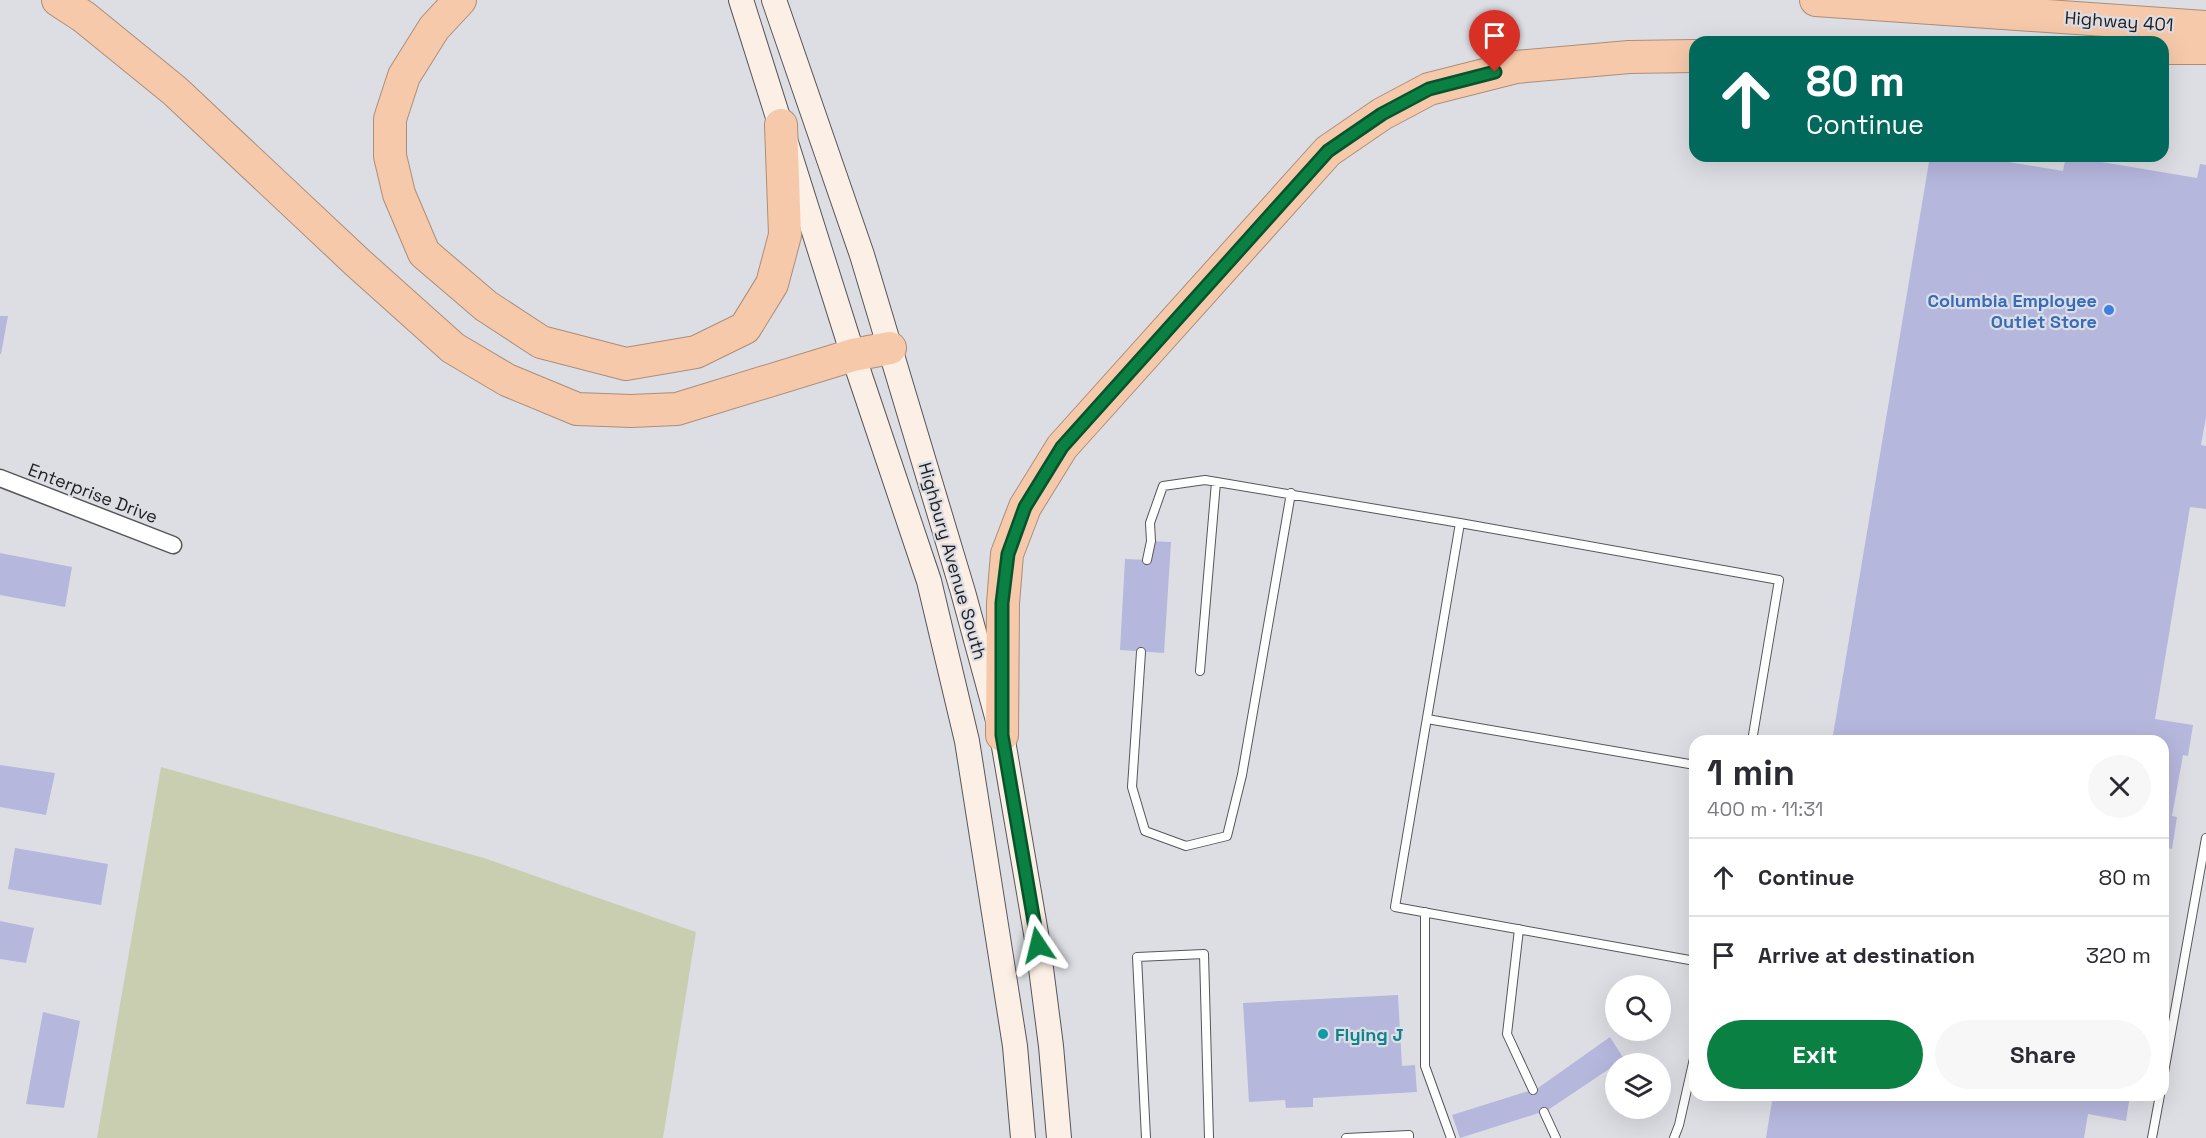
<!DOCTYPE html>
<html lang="en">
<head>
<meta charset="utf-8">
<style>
	:root { --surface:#fff; --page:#f7f7f7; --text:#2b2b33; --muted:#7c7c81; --line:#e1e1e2; --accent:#0b8043 }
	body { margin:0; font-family:"Space Grotesk",sans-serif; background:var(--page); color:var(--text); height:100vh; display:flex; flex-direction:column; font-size:22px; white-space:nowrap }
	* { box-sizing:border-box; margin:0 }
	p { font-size:20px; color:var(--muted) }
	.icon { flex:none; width:33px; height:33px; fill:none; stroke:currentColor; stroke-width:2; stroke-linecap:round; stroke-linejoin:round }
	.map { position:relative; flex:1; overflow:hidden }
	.panel { position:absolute; left:1689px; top:735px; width:480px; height:366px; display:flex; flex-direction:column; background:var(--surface); border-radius:18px; box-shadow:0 6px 24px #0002 }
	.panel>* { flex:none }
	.hud { position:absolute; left:1689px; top:36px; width:480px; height:126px; border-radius:18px; box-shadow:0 6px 24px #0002; background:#00695c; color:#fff; overflow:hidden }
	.tools { position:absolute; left:1605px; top:975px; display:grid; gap:12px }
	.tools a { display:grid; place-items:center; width:66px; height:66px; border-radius:50%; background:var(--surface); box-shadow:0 6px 24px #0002; font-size:30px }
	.pin { position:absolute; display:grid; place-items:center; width:51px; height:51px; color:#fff; margin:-62px -26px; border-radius:50% 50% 50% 0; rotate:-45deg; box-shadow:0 0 6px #0007 }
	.pin .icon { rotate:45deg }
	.me { position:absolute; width:66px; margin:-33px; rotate:350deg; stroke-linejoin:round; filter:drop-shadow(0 0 4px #0008) }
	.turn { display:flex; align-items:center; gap:21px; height:126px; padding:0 18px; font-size:27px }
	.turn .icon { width:78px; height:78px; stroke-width:2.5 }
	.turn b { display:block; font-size:42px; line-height:51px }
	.round { display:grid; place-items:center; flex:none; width:63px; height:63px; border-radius:32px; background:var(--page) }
	.summary { display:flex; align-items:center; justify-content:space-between; height:102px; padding:0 18px }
	h1 { font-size:36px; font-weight:600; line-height:45px }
	.primary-button { display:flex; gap:12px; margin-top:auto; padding:12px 18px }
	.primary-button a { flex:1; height:69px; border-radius:36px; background:var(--accent); color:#fff; font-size:24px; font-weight:600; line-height:69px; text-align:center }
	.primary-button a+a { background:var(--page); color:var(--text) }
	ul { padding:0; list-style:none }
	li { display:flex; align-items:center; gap:18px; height:78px; padding:0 18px; border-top:2px solid var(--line) }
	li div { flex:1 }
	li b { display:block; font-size:22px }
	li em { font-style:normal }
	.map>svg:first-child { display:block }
	.green { fill:#caceb1 }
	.building { fill:#b6b7dd }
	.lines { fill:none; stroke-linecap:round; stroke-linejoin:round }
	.lane-casing { stroke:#56565b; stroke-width:10 }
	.street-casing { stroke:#56565b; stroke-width:19 }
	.secondary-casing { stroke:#56565b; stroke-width:26 }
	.highway-casing { stroke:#ab8e7a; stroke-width:34 }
	.lane { stroke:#fff; stroke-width:8 }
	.street { stroke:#fff; stroke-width:16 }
	.secondary { stroke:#fcefe6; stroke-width:24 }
	.highway { stroke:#f6c9aa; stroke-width:32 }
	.route-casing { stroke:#07532c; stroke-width:15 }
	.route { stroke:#0b8043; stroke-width:10 }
	.shop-dot { fill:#3f7fe0; stroke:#dddee4; stroke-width:2 }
	.culture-dot { fill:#0f9aa8; stroke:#dddee4; stroke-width:2 }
	.labels { text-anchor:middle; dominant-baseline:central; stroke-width:4.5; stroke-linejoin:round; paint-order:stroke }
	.street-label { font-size:18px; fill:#1f1f21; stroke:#dddee4 }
	.shop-label { font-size:18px; font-weight:bold; fill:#366cbe; stroke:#dddee4; text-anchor:end }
	.culture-label { font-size:18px; font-weight:bold; fill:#0d838f; stroke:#dddee4; text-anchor:start }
</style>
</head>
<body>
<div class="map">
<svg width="2206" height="1138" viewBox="0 0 2206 1138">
	<rect width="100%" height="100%" fill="#dddee4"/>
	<path class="green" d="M161,767L484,858L696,932L663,1138H97Z"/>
	<path class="building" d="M1930,156H1973L2063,171L2066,156L2197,178L2200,164L2206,165V417L2201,445L2206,446V509L2190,507L2155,719L2193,725L2188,756L2183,755L2172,816L2177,817L2172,849L2163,847V741H1832Z
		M0,316H8L1,354H0Z
		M1151,541L1171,542L1164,653L1120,650L1125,559L1150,560Z
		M0,553L72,567L65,607L0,595Z
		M0,765L55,773L46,815L0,807Z
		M15,848L108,864L101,905L8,889Z
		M0,921L34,928L26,963L0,959Z
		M1398,995L1402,1066L1415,1065L1417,1092L1313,1098V1107L1286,1108L1285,1100L1249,1102L1243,1003Z
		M43,1012L80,1021L64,1108L26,1104Z
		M1610,1037L1624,1059L1548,1110L1460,1138L1452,1115L1538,1088Z
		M1773,1095H2130L2126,1121L2088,1114L2084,1138H1766Z"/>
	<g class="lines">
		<g class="lane-casing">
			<path id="lane" d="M1460,523L1779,580L1752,741
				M1147,560L1151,541L1150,523L1163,486L1205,480L1460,523L1395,907L1695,961
				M1141,652L1132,787L1145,831L1186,846L1227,836L1242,775L1291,493
				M1200,671L1216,482
				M1427,719L1695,765
				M1425,912V1066L1451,1138
				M1519,929L1507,1034L1533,1090
				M2163,1078L2206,838
				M1544,1112L1556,1138
				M1146,1138L1137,957L1204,954L1209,1138
				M1346,1138L1409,1135V1138
				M1674,1138L1679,1125L1695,1054
				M2152,1138L2160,1095"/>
		</g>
		<g class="street-casing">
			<path id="street" d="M0,478L173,545"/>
		</g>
		<g class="secondary-casing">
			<path id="secondary" d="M741,0L853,355L929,581L967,741L1015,1046L1023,1138
				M774,0L862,255L963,592L1002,735L1038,945L1051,1046L1059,1138"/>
		</g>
		<g class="highway-casing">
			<path id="highway" d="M58,0L84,17L175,91L357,262L453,348L507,380L577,409L631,411L677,409L853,355L890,348
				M460,0L434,28L404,76L390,119V156L399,194L424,253L486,306L541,342L626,364L696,352L745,328L772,284L785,235L781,125
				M1816,0L2206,27
				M2163,48H2206
				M1002,735L1003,603L1007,554L1025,507L1062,447L1328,151L1382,114L1429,89L1516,67L1629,57L1695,56"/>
		</g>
		<use href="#lane" class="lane"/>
		<use href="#street" class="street"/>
		<use href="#secondary" class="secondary"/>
		<use href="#highway" class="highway"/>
	</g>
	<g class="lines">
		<g class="route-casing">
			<path id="route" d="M1038,945L1002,735V603L1008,554L1025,507L1062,447L1328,151L1382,114L1429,89L1495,72"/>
		</g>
		<use href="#route" class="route"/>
	</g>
	<circle class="shop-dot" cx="2109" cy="310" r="6"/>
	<circle class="culture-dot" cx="1323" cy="1034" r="6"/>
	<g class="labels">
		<g class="street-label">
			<text transform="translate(2119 21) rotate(4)">Highway 401</text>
			<text transform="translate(93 493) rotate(21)">Enterprise Drive</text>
			<text transform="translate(953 561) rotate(74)">Highbury Avenue South</text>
		</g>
		<g class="shop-label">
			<text x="2097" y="300">Columbia Employee<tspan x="2097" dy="21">Outlet Store</tspan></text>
		</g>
		<g class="culture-label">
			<text x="1335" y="1034">Flying J</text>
		</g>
	</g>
</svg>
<div class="tools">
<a><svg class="icon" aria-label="search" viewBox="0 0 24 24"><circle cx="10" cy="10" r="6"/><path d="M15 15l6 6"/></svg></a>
<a><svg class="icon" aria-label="layers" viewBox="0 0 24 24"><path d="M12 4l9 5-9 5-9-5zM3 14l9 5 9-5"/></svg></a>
</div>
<div class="pin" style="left:1495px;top:72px;background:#d93025"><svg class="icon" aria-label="arrive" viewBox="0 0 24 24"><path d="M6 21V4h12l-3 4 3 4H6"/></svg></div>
<svg class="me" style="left:1038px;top:945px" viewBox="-20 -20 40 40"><path d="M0-17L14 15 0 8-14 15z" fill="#0b8043" stroke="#fff" stroke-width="4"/></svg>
<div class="hud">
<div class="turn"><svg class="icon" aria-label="ahead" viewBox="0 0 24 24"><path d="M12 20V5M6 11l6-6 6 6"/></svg><div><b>80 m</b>Continue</div></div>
</div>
<section class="panel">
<div class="summary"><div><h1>1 min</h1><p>400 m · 11:31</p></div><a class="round"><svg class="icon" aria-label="close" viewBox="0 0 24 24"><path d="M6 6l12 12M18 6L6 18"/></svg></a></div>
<ul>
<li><svg class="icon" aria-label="ahead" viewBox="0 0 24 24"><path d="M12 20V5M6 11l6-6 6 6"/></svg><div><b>Continue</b></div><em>80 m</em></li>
<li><svg class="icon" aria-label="arrive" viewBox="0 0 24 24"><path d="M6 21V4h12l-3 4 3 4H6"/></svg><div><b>Arrive at destination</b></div><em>320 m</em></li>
</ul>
<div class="primary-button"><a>Exit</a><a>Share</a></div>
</section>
</div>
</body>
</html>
